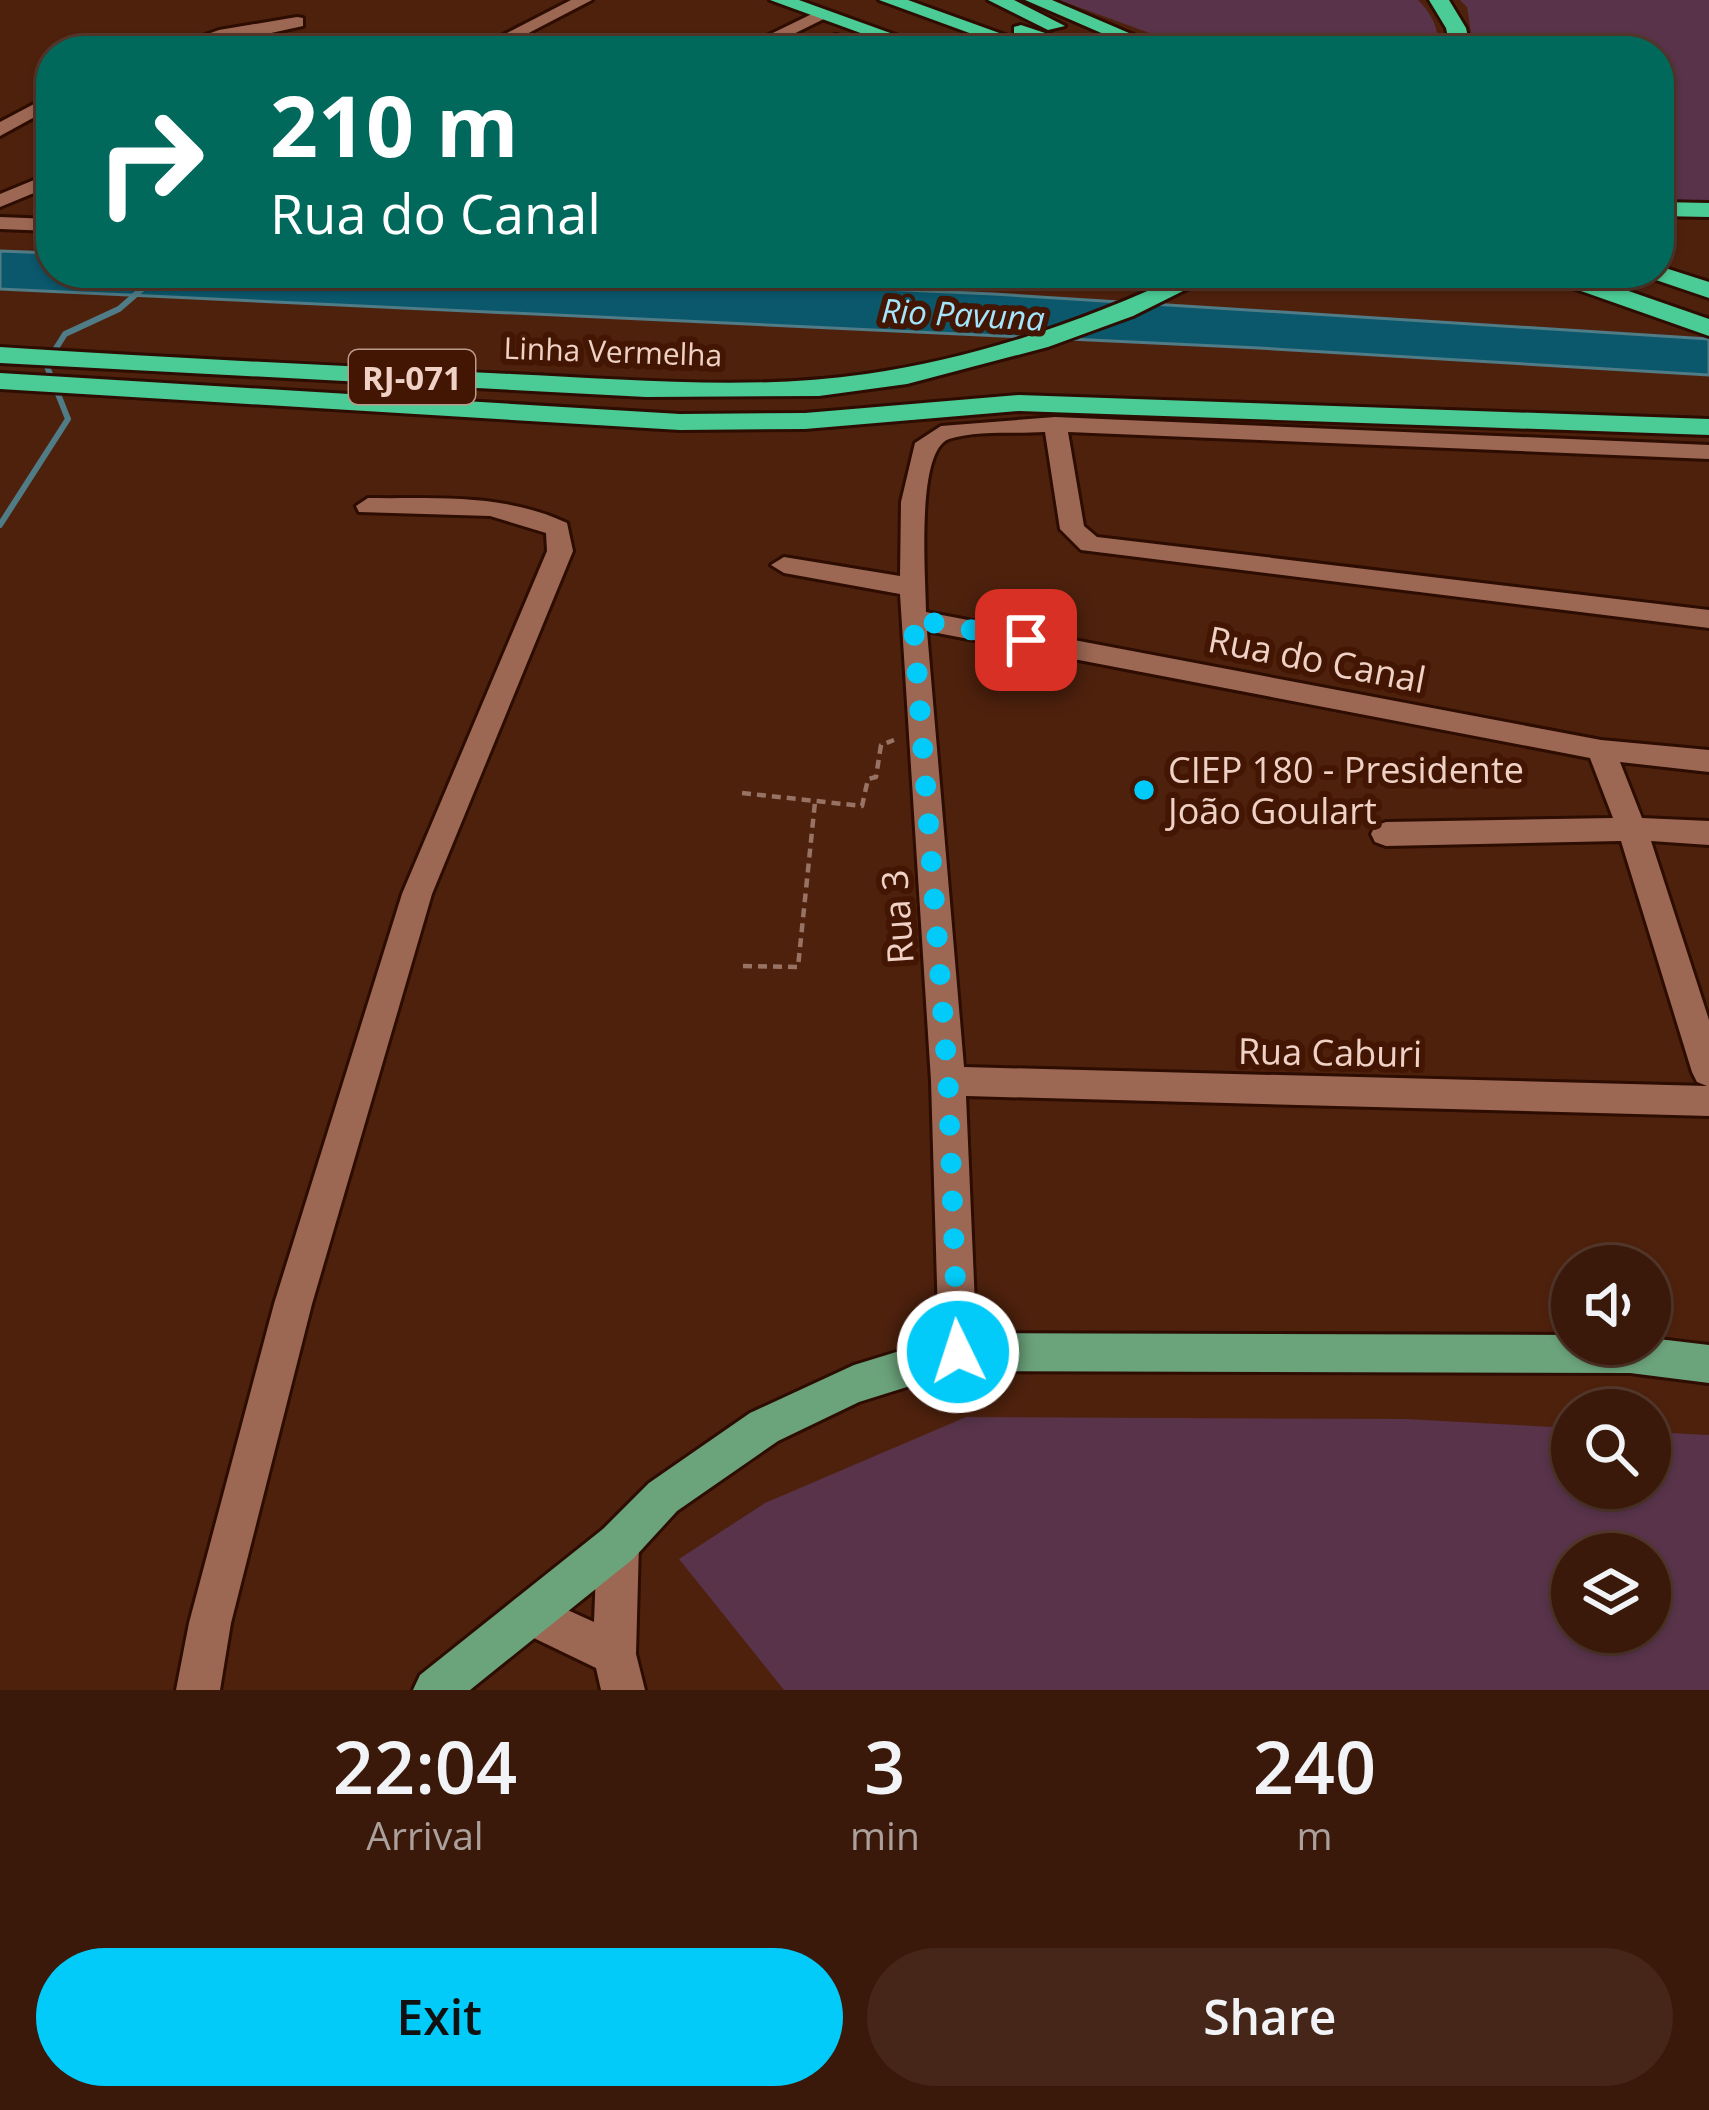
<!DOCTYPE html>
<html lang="en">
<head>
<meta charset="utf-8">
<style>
	:root { --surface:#3a190a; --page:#452618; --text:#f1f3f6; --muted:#aba09c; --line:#54382b; --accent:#02cbf9 }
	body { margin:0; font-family:"Open Sans",sans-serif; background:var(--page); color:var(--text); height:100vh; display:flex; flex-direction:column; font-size:45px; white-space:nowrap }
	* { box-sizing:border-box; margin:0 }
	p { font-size:39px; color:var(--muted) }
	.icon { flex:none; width:66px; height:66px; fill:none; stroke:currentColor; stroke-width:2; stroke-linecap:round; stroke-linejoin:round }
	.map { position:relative; height:1690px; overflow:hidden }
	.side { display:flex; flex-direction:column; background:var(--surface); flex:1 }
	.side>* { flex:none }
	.guide { position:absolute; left:36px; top:36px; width:1638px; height:252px; border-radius:48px; box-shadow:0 3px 9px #0004,0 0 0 3px var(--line); background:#00695c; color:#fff; overflow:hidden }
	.fabs { position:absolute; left:1551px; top:1245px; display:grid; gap:24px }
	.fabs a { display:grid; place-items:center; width:120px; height:120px; border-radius:50%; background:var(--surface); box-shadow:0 3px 9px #0004,0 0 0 3px var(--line); font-size:60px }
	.pin { position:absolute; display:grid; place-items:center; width:102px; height:102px; color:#fff; margin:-51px; border-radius:24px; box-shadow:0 6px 18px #0006 }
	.me { position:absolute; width:132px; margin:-66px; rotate:356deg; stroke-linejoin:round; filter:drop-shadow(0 0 9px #0008) }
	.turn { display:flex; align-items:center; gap:42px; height:252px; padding:0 36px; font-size:54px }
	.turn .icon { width:156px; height:156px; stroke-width:2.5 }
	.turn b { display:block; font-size:84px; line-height:102px }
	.eta { display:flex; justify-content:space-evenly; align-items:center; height:204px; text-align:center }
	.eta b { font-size:72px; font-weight:600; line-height:84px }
	.action { display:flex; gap:24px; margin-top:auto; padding:24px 36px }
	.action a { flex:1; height:138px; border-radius:72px; background:var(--accent); color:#111; font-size:48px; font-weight:600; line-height:138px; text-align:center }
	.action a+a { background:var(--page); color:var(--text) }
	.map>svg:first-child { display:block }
	.green { fill:#58334a; fill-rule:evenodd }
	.water { fill:#0b576b; stroke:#4f7c86; stroke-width:3 }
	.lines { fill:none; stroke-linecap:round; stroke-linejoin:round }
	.stream { stroke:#4f7c86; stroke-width:6 }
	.minor-casing { stroke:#2d0c01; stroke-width:6 }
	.major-casing { stroke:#2d0c01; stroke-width:6 }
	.highway-casing { stroke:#2d0c01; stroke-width:6 }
	.path-far1 { stroke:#987262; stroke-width:3; stroke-dasharray:6 3; stroke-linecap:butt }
	.path { stroke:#987262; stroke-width:4.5; stroke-dasharray:9 6; stroke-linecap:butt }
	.minor { fill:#9c6753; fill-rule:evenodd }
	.major { fill:#6ba37b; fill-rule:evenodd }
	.highway { fill:#4bcb95; fill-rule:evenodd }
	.route { stroke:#02cbf9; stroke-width:21; stroke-dasharray:0 37.8 }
	.poi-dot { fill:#02cbf9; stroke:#431603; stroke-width:4.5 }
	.labels { text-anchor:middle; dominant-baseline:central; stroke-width:12; stroke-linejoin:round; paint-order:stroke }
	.far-street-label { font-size:30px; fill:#efd1c5; stroke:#431603 }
	.far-water-label { font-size:33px; font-style:italic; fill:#a3e5fd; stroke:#431603 }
	.shield { fill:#431603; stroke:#bb998b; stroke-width:3 }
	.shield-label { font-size:33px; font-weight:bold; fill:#efd1c5 }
	.street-label { font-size:36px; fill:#efd1c5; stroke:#431603 }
	.poi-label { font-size:36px; fill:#efd1c5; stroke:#431603; text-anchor:start }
</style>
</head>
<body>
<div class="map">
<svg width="1709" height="1690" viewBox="0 0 1709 1690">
	<rect width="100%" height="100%" fill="#4e210d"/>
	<path class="green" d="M1059,0H1418C1432,14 1441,30 1436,51H1199Z
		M1460,0H1709V201L1659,199V51H1474L1467,7Z
		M966,1417L1406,1419L1572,1428V1488H1650V1432L1709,1435V1690H784L679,1559L765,1503ZM1572,1554H1650V1632H1572Z"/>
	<path class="water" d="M0,251L51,253V273H518L994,294L1709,339V375L1259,348L0,289Z"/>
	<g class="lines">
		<path class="stream" d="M0,525L68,419L46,364L65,334L119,309L142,289"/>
		<g class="minor-casing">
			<path id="minor" d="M571,0H592L494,51H472Z
				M818,11L832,15L759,51H736Z
				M297,17L303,18V26L188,51H161L219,30Z
				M836,35L892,51L836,45L779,51Z
				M247,41H287L307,51L241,50V42Z
				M51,95V108L0,136V122Z
				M51,173V186L0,207V194Z
				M0,217L51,219V231L0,229Z
				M1055,417L1709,445V459L1068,432L1084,526L1097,537L1709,610V628L1081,550L1060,529L1045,432C1016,434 976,430 949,439C915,451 926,580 926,612L1601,740L1709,750V772L1620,762L1642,818L1709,821V845L1651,841L1709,1020V1116L966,1096L977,1352L971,1365L958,1371L945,1365L939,1352L931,1081L900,594L784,573L771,565L784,557L900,576L901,502L915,443L941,426ZM927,631L1590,758L1613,818L1386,822L1375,826L1371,834L1375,842L1386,846L1621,841L1692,1072L1697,1082L1707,1086L964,1067Z
				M368,498C436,499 503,493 567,523L573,551L432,894L312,1304L231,1623L220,1690H176L189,1623L274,1304L402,894L547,551L546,533L490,516L359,512L356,506Z
				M618,1523L633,1529L639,1544L636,1654L645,1690H601L596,1668L515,1629L509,1614L515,1599L530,1593L594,1622L597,1544L603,1529Z"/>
		</g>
		<g class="major-casing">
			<path id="major" d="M958,1333L1572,1335V1344H1650V1338L1709,1345V1383L1630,1373L958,1371L859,1402L778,1441L677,1511L633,1559L470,1690H413L420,1675L603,1529L649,1483L750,1413L854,1365Z"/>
		</g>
		<g class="highway-casing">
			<path id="highway" d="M770,0H799L940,51H910Z
				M879,0H908L1049,51H1019Z
				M988,0H1014L1065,26L1048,30Z
				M1025,0H1052L1171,51H1143Z
				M1429,0H1449L1466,28L1471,51H1451L1446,28Z
				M1021,25L1087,47L1090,51H1060L1014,35V27Z
				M1659,202L1709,203V217L1659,216Z
				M1659,266L1709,282V298L1650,278L1647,273H1659Z
				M1187,273H1219L1133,316L1048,347L907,384L819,396L646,397L0,363V347C170,358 340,366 511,374C628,379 749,391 866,374C978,358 1085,321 1187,273Z
				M1541,273H1577L1709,319V336L1544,278Z
				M0,373L680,414L805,413L1019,395L1709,419V435L1019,411L805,429L680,430L0,389Z"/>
		</g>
		<path class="path-far1" d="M1516,273L1529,278"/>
		<path class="path" d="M742,793L862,806L868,779L876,777L881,745L894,740
			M743,966L798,967L815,802"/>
		<use href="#minor" class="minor"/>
		<use href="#major" class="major"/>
		<use href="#highway" class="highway"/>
	</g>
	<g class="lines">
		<path class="route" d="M958,1352L948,1081L913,619L1026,640"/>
	</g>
	<circle class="poi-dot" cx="1144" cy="790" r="12"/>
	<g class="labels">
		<g class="far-street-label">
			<text transform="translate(613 351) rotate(2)">Linha Vermelha</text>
		</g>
		<g class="far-water-label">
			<text transform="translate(963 314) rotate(3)">Rio Pavuna</text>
		</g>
		<rect class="shield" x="349" y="350" width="126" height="54" rx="9"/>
		<g class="shield-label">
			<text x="412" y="377">RJ-071</text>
		</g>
		<g class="street-label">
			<text transform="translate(1317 659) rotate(11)">Rua do Canal</text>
			<text transform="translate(897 917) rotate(-94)">Rua 3</text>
			<text transform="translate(1330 1052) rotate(1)">Rua Caburi</text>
		</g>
		<g class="poi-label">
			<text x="1168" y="769">CIEP 180 - Presidente<tspan x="1168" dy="41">João Goulart</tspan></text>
		</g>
	</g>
</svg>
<div class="fabs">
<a><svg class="icon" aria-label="sound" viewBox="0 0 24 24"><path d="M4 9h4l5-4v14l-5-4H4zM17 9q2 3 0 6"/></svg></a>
<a><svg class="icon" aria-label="search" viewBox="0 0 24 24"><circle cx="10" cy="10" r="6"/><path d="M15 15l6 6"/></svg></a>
<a><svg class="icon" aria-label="layers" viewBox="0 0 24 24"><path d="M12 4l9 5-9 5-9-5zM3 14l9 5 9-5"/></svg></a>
</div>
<div class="pin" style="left:1026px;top:640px;background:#d93025"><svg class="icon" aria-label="arrive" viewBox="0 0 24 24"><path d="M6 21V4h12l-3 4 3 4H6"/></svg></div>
<svg class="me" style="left:958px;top:1352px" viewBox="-20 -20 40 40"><circle r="17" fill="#02cbf9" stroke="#fff" stroke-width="3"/><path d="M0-11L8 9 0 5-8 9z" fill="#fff"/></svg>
<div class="guide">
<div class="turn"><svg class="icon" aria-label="right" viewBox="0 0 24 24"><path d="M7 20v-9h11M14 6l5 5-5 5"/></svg><div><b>210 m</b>Rua do Canal</div></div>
</div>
</div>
<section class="side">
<div class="eta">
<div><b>22:04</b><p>Arrival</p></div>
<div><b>3</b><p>min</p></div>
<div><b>240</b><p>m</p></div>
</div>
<div class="action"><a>Exit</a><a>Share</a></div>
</section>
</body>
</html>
